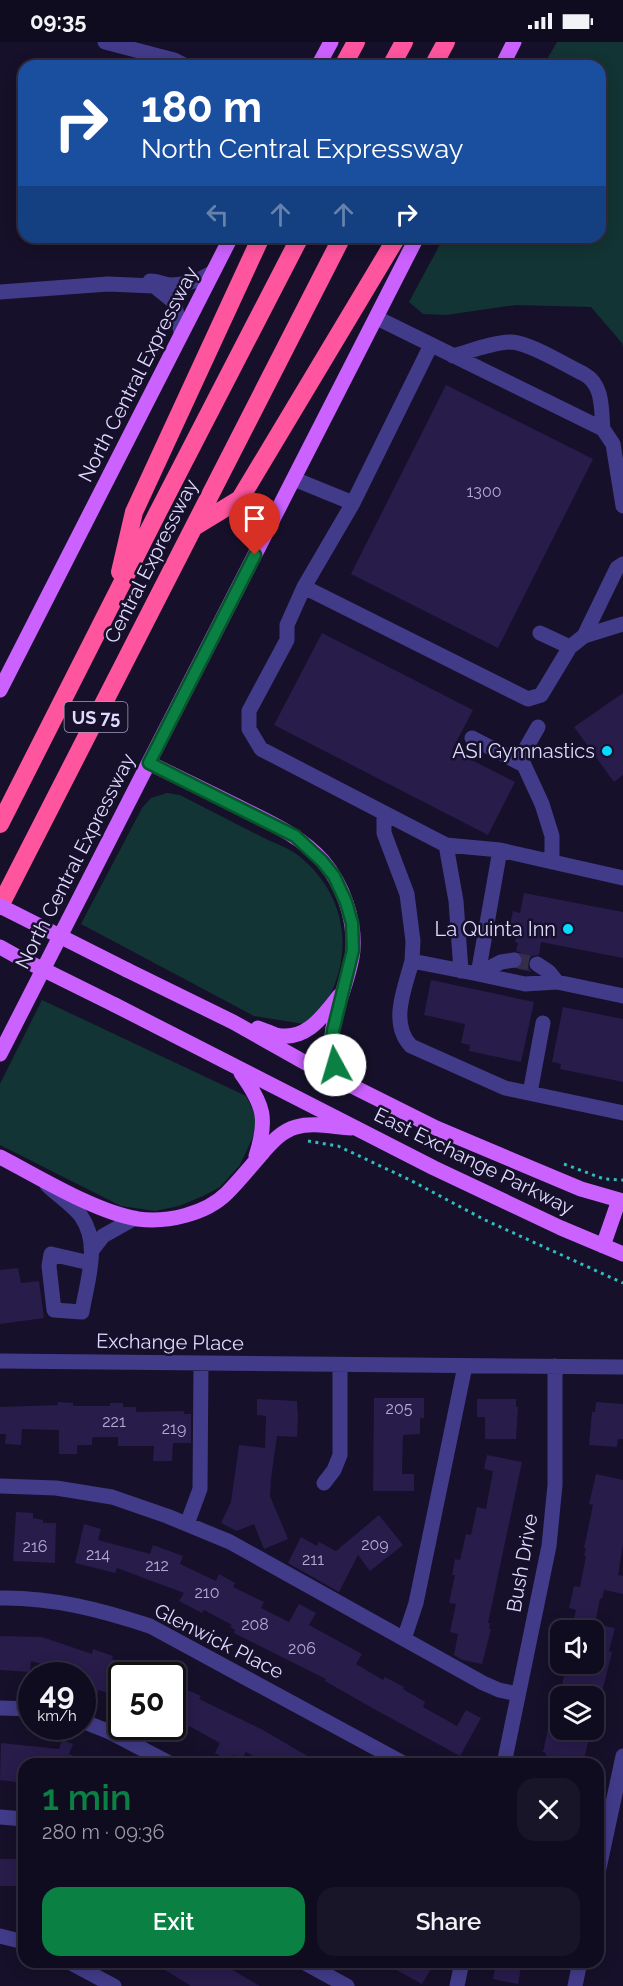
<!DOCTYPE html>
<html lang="en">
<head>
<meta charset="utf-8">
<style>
	:root { --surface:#100c20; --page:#191529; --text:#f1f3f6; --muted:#9c9ba5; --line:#302c3e; --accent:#0b8043 }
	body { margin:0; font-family:Raleway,sans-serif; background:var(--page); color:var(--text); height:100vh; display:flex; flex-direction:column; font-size:22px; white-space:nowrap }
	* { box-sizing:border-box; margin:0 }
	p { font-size:20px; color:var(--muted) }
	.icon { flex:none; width:33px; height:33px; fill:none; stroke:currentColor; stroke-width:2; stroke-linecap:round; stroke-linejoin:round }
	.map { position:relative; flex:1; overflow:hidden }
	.panel { position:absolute; left:18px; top:1716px; width:586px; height:210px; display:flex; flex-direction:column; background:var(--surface); border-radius:18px; box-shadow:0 3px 15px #0003,0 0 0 2px var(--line) }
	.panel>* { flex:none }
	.top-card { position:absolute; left:18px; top:18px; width:588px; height:183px; border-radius:18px; box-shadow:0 3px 15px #0003,0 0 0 2px var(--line); background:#1a4fa0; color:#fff; overflow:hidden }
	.controls { position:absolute; left:550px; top:1578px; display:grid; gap:12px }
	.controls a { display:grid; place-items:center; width:54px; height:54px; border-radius:12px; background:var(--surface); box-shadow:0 3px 15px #0003,0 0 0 2px var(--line); font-size:30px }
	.speed { position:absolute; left:18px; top:1620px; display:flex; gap:12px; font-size:30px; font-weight:700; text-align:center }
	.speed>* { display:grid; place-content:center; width:78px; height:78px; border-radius:50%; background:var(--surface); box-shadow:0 3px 15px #0003,0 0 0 2px var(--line); line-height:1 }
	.speed small { font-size:15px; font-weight:400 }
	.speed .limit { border:3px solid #111; border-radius:9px; background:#fff; color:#111 }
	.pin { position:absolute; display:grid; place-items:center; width:51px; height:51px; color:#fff; margin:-62px -26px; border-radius:50% 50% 50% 0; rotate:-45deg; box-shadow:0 0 6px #0007 }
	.pin .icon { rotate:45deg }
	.me { position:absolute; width:66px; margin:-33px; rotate:354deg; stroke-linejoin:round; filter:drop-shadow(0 0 4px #0008) }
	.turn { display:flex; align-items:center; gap:21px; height:126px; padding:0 24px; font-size:27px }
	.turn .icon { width:78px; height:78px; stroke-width:2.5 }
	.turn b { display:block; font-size:42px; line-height:51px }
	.lanes { display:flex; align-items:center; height:57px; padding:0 24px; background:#0003; justify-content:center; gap:30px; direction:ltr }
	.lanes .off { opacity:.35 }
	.round { display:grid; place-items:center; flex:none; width:63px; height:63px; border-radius:18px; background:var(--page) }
	.headline { display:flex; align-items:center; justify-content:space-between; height:102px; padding:0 24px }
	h1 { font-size:36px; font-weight:600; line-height:45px; color:var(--accent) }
	.primary-button { display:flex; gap:12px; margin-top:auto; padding:12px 24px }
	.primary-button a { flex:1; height:69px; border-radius:18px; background:var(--accent); color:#fff; font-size:24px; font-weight:600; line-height:69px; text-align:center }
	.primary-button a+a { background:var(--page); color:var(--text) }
	.status { display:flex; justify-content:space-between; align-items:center; height:42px; padding:0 30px; background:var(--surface); direction:ltr }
	.status svg { height:16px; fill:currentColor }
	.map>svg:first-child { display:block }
	.green { fill:#133434 }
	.building { fill:#281c4b }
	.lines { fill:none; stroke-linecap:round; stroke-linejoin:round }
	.minor-tunnel { stroke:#342e4a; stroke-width:15; stroke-dasharray:15 8; stroke-linecap:butt }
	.path { stroke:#2fbebb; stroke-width:3; stroke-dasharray:3 4.5; stroke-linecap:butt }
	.minor { stroke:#423b89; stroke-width:15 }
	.major { stroke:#cb61ff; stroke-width:15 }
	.highway { stroke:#ff559f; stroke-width:18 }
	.major-bridge { stroke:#cb61ff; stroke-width:15 }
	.route-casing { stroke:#07532c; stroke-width:15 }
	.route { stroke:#0b8043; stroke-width:10 }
	.poi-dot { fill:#06dbff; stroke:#16102a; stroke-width:2 }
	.labels { text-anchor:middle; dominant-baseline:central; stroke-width:5; stroke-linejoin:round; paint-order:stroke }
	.number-label { font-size:16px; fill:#b1aad2 }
	.shield { fill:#16102a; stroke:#a39dbf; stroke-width:1.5 }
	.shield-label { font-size:18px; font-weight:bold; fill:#dfdaff }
	.street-label { font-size:20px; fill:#dfdaff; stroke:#16102a }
	.poi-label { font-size:20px; fill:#dfdaff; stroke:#16102a; text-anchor:end }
</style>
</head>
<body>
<div class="status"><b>09:35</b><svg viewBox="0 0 49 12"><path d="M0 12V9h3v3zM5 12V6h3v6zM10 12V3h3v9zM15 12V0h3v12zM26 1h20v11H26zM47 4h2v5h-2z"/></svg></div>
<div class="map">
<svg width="623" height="1944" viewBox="0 0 623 1944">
	<rect width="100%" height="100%" fill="#16102a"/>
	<path class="green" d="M557,0H623V305L622,301L591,265L516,263L446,273L423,272L409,260L444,195H600V24H543Z
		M167,751L180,753C207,767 235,781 262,795C274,801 289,806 299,814C345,851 355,908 327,959C322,968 311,975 304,982L254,974L81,882L142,766L151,756Z
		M42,958L246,1054L256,1074L258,1084L240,1123L220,1145L203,1154L179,1164L155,1169L121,1164L0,1103V1042Z"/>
	<path class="building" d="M446,343L593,417L498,606L351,532Z
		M322,591L473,668L452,708L515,740L488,793L274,683Z
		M623,651V733L614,740L574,685Z
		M524,851L623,870V916L541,900L539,913L532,914L527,921L531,930L517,927L523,922V916L521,911L516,909L518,901L515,900L517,888L509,887L513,869L520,871Z
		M431,938L534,960L521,1020L469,1009L470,1003L461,1001L465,982L424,973Z
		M563,965L623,977V1040L560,1027L561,1022L552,1020Z
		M18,1226L21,1241L39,1239L44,1276L0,1282V1228Z
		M374,1356H424V1376H420V1392L403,1393L402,1432H414V1449H373Z
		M257,1357L297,1359L298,1375L297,1395L277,1394L271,1437L270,1454L288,1497L264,1507L254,1482L237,1489L221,1481L231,1460L239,1403L265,1406L266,1374L257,1373Z
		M477,1357H516V1365H518L516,1397H485V1375H477Z
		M58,1360L73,1361V1364H110V1361H123V1365H136V1370L184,1369V1372H191V1401H173L172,1419H153L154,1404H118V1395H94L92,1396V1403H77V1412H59V1388L22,1387L21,1403L5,1402L6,1392H0V1365L58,1363Z
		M596,1360L623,1362V1397H618L617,1405L589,1403L592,1370H595Z
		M487,1413L522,1420L488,1581H490L489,1587H491L482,1622L462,1618L454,1613L458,1592L450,1590L456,1562L449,1561L455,1533H452L455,1517L460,1518L466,1492L471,1493L477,1465L486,1467L493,1429L484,1427Z
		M596,1432L623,1438V1502L618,1533L623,1534V1552L604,1548L602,1557L600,1556L595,1582L615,1586L609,1609L612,1610L601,1654H563V1652L560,1651L567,1622H594V1588H571L576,1568L569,1566L574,1544L580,1545L586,1514H584L586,1506H584L593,1463L589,1462Z
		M16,1470L33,1471V1476L43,1478V1481H56L55,1521L13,1519Z
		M379,1473L403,1503L370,1529L358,1513L339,1550L288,1521L301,1495L317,1504L319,1500L336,1509Z
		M84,1482L101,1487L98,1498L150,1512L153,1503L183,1514L180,1522L216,1539L219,1532L235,1541L233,1545L264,1560L261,1566L289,1580L299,1562L316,1571L309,1583L362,1612L356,1622L383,1638L385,1635L404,1645L403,1647L425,1660L423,1665L457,1684L466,1668L481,1676L460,1714L374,1667L325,1639L326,1637L234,1591L235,1588L230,1585L232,1583L204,1568L202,1571L179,1559L184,1551L117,1526L115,1531L75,1521Z
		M0,1594L42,1595L92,1612L93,1607L113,1614L112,1617L118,1619L117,1622L125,1625L115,1654L99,1648L95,1658L82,1654V1634H57L59,1627L31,1619L30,1630L0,1628Z
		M172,1641L201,1654L199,1657L263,1688L321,1722H267L246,1710L242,1717L234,1713L230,1720L215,1711L220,1701L189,1684L183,1695L172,1689Z
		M548,1687L573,1688L590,1691L583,1722H556L545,1720L546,1711L543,1710Z
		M62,1698L73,1702L69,1712L93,1722H24V1741L0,1738L1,1701L59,1707Z
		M0,1817H24V1844H0Z
		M152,1920H219L260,1944H191Z
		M382,1920H435L422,1942Z
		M496,1920H522L518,1942L493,1937Z"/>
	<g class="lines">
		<path class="minor-tunnel" d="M514,918L537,922"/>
		<path class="path" d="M308,1099L338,1104L410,1138L485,1178L623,1241
			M564,1122L604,1137L623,1138"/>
		<path class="minor" d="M105,0L174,18L186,24
			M150,239C157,239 163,242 170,243C184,243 201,238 213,230
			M0,250L108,242L154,244L174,260L181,290
			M377,276L603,387L613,402L623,464
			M431,303L353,461L304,545L528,657L541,653L570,605L584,594L617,526L623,522
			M453,314C471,309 493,300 512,300C530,301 567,324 584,332C604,343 601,368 603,387
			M294,437L353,461
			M304,545L287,583V598L249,669V687L261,707L446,803L456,859L461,929
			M540,591L570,605
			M584,594L623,582
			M472,696L524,723L542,762L552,794V820
			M518,720L538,685
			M384,772V791L407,852L413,899L412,919L478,932L501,920L514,918
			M446,803L500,808
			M623,836L500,808L478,932L525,942L557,940L623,954
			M412,919C405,946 389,981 411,1004L505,1046L623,1071
			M537,922L549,930L557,940
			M530,1051L543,981
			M47,1143C57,1153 73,1163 81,1174C101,1202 87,1239 82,1270L54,1268L49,1224L51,1212L90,1221
			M92,1208L103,1194L135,1176
			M0,1319L623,1325
			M324,1441L334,1428L340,1413V1323
			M0,1444L56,1446L112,1455L167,1474L230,1500L483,1641L499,1648L518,1652
			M187,1482L200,1447L201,1321
			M0,1556C52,1555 101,1568 150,1584L405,1722
			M404,1597L416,1561L465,1324
			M0,1666L32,1667
			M82,1679L110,1690L171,1722
			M504,1722L549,1504L555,1443V1324
			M0,1775L24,1777
			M598,1831L623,1714
			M0,1894L24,1900
			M69,1920L114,1944
			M303,1920L347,1944
			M457,1944L462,1920
			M575,1944L580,1920"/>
		<path class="major" d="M318,24L331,0
			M502,24L514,0
			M0,648L231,195
			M149,721C178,735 207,749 235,763C266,779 299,792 323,819C343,843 355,877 353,908C350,949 308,1007 351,1039
			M0,905L18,915
			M127,928L233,980L304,1020L436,1086L581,1147L623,1159
			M115,963L434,1126L561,1186L623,1212
			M258,986C264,988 270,991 276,993C306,1000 323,974 339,954
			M0,1012L417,195
			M241,1031C264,1063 268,1077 256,1114
			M0,1115C39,1135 95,1170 138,1177C167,1181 206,1172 227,1151C240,1138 252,1123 264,1109C273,1099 282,1089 296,1085C313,1080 333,1085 351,1086
			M603,1204L619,1158"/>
		<path class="highway" d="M343,24L356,0
			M391,24L404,0
			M433,24L446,0
			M194,485L240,457L397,195
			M120,530L134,470L261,195
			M0,782L158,470L300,195
			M0,864L342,195"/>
		<path class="major-bridge" d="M0,864L127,928
			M18,915L115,963"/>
	</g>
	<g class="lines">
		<g class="route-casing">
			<path id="route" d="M255,513L149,721L295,794L322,819L334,834L346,860L352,881L353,908L333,989L331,1008L335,1023"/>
		</g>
		<use href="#route" class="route"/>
	</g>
	<g class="poi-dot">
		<circle cx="607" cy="709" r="6"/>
		<circle cx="568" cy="887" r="6"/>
	</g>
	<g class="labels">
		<g class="number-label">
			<text x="484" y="449">1300</text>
			<text x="399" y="1366">205</text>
			<text x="114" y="1379">221</text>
			<text x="174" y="1386">219</text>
			<text x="375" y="1502">209</text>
			<text x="35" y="1504">216</text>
			<text x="98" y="1512">214</text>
			<text x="313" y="1517">211</text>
			<text x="157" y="1523">212</text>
			<text x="207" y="1550">210</text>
			<text x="255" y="1582">208</text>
			<text x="302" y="1606">206</text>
		</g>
		<rect class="shield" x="64.5" y="660" width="63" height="30" rx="4.5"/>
		<g class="shield-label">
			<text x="96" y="675">US 75</text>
		</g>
		<g class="street-label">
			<text transform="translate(138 332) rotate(-63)">North Central Expressway</text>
			<text transform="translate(151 519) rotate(-63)">Central Expressway</text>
			<text transform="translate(75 819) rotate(-63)">North Central Expressway</text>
			<text transform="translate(474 1119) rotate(26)">East Exchange Parkway</text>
			<text transform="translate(170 1300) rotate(1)">Exchange Place</text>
			<text transform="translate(522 1521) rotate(-80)">Bush Drive</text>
			<text transform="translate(219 1599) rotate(27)">Glenwick Place</text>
		</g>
		<g class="poi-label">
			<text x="595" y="709">ASI Gymnastics</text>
			<text x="556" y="887">La Quinta Inn</text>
		</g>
	</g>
</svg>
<div class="controls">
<a><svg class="icon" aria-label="sound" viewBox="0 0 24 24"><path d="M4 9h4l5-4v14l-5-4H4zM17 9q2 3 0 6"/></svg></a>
<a><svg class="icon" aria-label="layers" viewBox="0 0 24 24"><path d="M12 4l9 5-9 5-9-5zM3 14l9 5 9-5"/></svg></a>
</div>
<div class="speed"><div>49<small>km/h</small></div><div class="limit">50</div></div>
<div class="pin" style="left:255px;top:513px;background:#d93025"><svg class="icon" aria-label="arrive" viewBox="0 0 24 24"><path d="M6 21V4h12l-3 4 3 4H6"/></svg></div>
<svg class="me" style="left:335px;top:1023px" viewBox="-20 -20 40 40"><circle r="19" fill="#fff"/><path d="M0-13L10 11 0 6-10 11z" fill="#0b8043"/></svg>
<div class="top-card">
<div class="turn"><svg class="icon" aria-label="right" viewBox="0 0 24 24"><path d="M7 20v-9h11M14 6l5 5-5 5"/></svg><div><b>180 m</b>North Central Expressway</div></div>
<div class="lanes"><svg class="icon off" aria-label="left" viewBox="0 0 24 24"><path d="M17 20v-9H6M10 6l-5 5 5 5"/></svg><svg class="icon off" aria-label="ahead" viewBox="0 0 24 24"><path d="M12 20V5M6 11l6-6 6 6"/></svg><svg class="icon off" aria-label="ahead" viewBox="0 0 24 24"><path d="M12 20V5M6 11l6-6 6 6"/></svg><svg class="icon" aria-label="right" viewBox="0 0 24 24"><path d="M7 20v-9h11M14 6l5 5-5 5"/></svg></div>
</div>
<section class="panel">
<div class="headline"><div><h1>1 min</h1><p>280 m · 09:36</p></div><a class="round"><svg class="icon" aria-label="close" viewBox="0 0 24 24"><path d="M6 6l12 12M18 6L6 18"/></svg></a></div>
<div class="primary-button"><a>Exit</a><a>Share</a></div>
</section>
</div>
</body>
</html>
